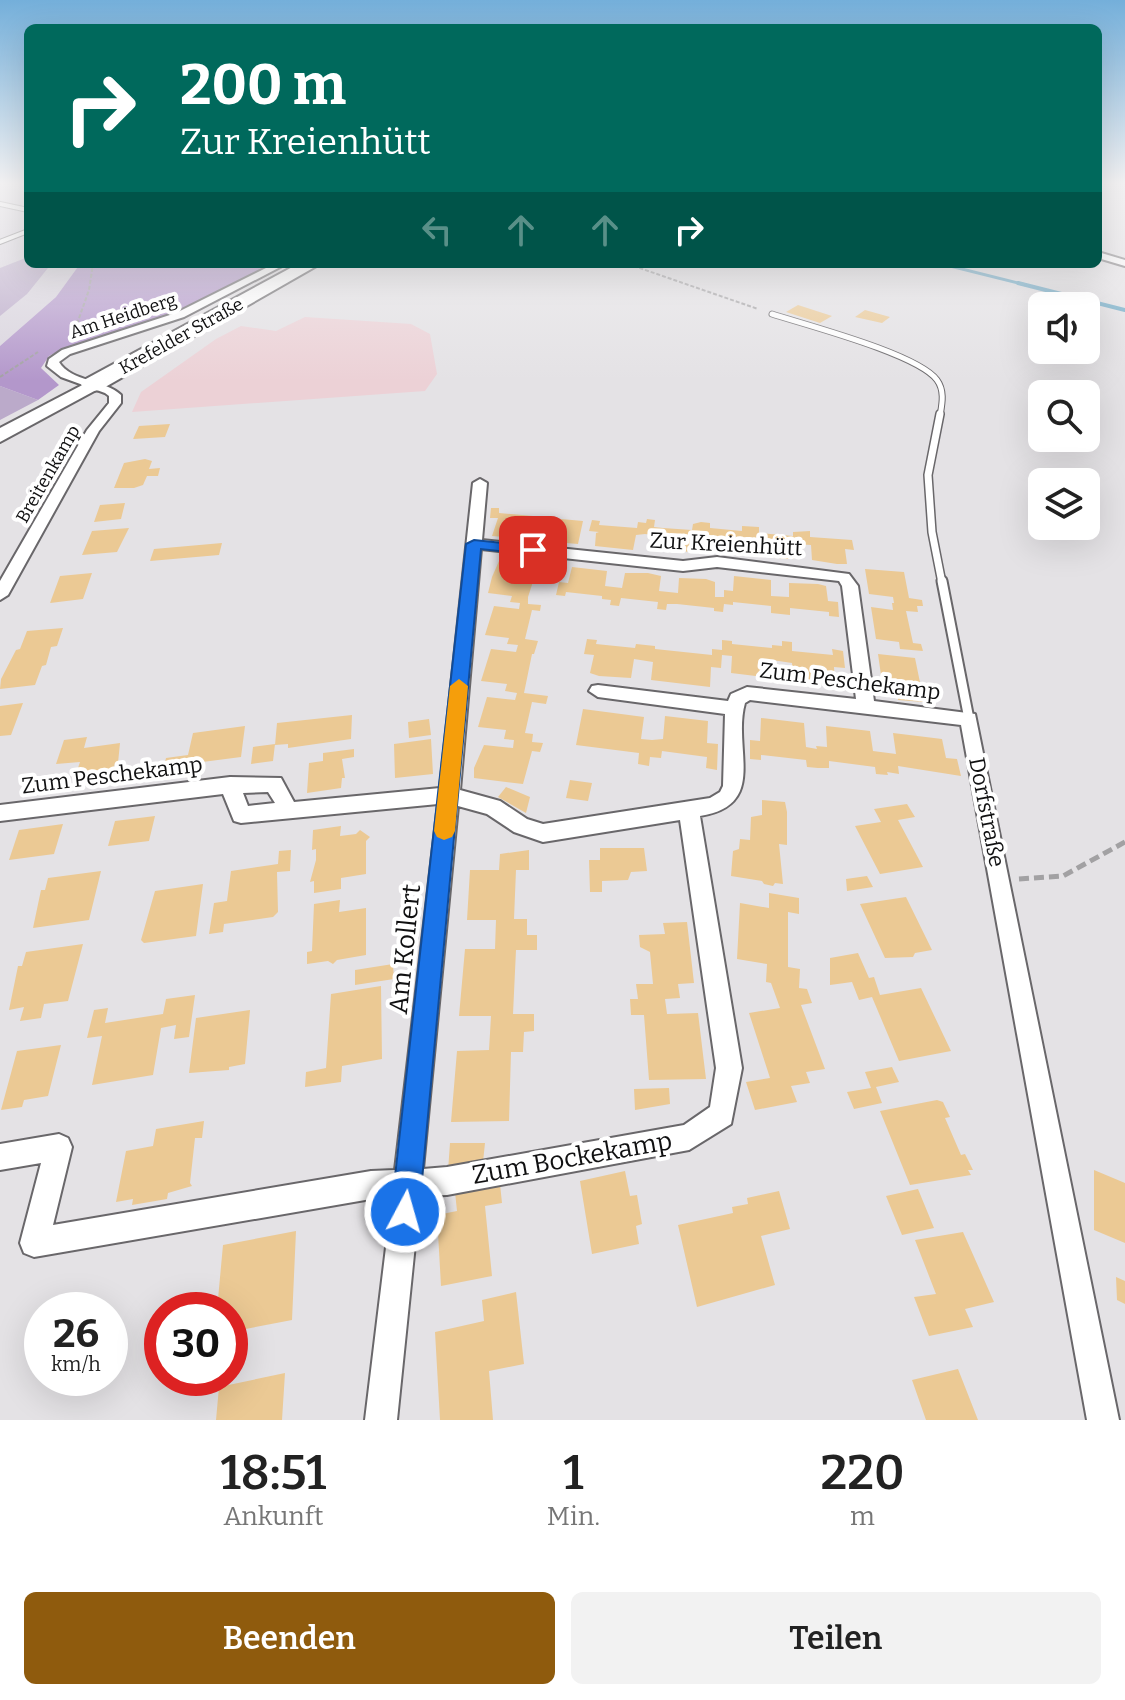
<!DOCTYPE html>
<html lang="de">
<head>
<meta charset="utf-8">
<style>
	:root { --surface:#fff; --page:#f2f2f2; --text:#222; --muted:#767676; --accent:#8f5b0d }
	body { margin:0; font-family:Bitter,serif; background:var(--page); color:var(--text); height:100vh; display:flex; flex-direction:column; font-size:30px; white-space:nowrap }
	* { box-sizing:border-box; margin:0 }
	p { font-size:26px; color:var(--muted) }
	.icon { flex:none; width:44px; height:44px; fill:none; stroke:currentColor; stroke-width:2; stroke-linecap:round; stroke-linejoin:round }
	.map { position:relative; height:1420px; overflow:hidden }
	.details { display:flex; flex-direction:column; background:var(--surface); flex:1 }
	.details>* { flex:none }
	.hud { position:absolute; left:24px; top:24px; width:1078px; height:244px; border-radius:12px; box-shadow:0 8px 32px #0002; background:#00695c; color:#fff; overflow:hidden }
	.fabs { position:absolute; left:1028px; top:292px; display:grid; gap:16px }
	.fabs a { display:grid; place-items:center; width:72px; height:72px; border-radius:12px; background:var(--surface); box-shadow:0 8px 32px #0002; font-size:40px }
	.speed { position:absolute; left:24px; top:1292px; display:flex; gap:16px; font-size:40px; font-weight:700; text-align:center }
	.speed>* { display:grid; place-content:center; width:104px; height:104px; border-radius:50%; background:var(--surface); box-shadow:0 8px 32px #0002; line-height:1 }
	.speed small { font-size:20px; font-weight:400 }
	.speed .limit { border:12px solid #d22; background:#fff; color:#111 }
	.pin { position:absolute; display:grid; place-items:center; width:68px; height:68px; color:#fff; margin:-34px; border-radius:16px; box-shadow:0 4px 12px #0006 }
	.me { position:absolute; width:88px; margin:-44px; rotate:6deg; stroke-linejoin:round; filter:drop-shadow(0 0 6px #0008) }
	.turn { display:flex; align-items:center; gap:28px; height:168px; padding:0 24px; font-size:36px }
	.turn .icon { width:104px; height:104px; stroke-width:2.5 }
	.turn b { display:block; font-size:56px; line-height:68px }
	.lanes { display:flex; align-items:center; height:76px; padding:0 24px; background:#0003; justify-content:center; gap:40px; direction:ltr }
	.lanes .off { opacity:.35 }
	.eta { display:flex; justify-content:space-evenly; align-items:center; height:136px; text-align:center }
	.eta b { font-size:48px; font-weight:600; line-height:56px }
	.action { display:flex; gap:16px; margin-top:auto; padding:16px 24px }
	.action a { flex:1; height:92px; border-radius:12px; background:var(--accent); color:#fff; font-size:32px; font-weight:600; line-height:92px; text-align:center }
	.action a+a { background:var(--page); color:var(--text) }
	.map>svg:first-child { display:block }
	.commercial { fill:#ecd1d6 }
	.built { fill:#dad5df }
	.green { fill:#bbaaca }
	.forest { fill:#b397cb }
	.lines { fill:none; stroke-linecap:round; stroke-linejoin:round }
	.stream-far1 { stroke:#67a7c5; stroke-width:3 }
	.stream { stroke:#67a7c5; stroke-width:4 }
	.building { fill:#ebc994 }
	.lane-far3-casing { stroke:#69676a; stroke-width:6 }
	.lane-far2-casing { stroke:#69676a; stroke-width:7 }
	.lane-far1-casing { stroke:#69676a; stroke-width:10 }
	.lane-casing { stroke:#69676a; stroke-width:13 }
	.street-casing { stroke:#69676a; stroke-width:4 }
	.primary-casing { stroke:#69676a; stroke-width:4 }
	.highway-casing { stroke:#69676a; stroke-width:4 }
	.path-far1 { stroke:#a2a1a3; stroke-width:2; stroke-dasharray:4 2; stroke-linecap:butt }
	.path { stroke:#a2a1a3; stroke-width:5; stroke-dasharray:10 5; stroke-linecap:butt }
	.lane-far3 { stroke:#fff; stroke-width:4 }
	.lane-far2 { stroke:#fff; stroke-width:5 }
	.lane-far1 { stroke:#fff; stroke-width:7 }
	.lane { stroke:#fff; stroke-width:9 }
	.street { fill:#fff; fill-rule:evenodd }
	.primary { fill:#fff; fill-rule:evenodd }
	.highway { fill:#fff; fill-rule:evenodd }
	.route { fill:#1a73e8; stroke:#114b97; stroke-width:2 }
	.slow { fill:#f59e0b }
	.labels { text-anchor:middle; dominant-baseline:central; stroke-width:8; stroke-linejoin:round; paint-order:stroke }
	.far-street-label { font-size:18px; fill:#101011; stroke:#fff }
	.street-label { font-size:22px; fill:#101011; stroke:#fff }
	.near-street-label { font-size:26px; fill:#101011; stroke:#fff }
</style>
</head>
<body>
<div class="map">
<svg width="1125" height="1420" viewBox="0 0 1125 1420">
	<rect width="100%" height="100%" fill="#e4e2e5"/>
	<path class="commercial" d="M305,317L411,324L430,334L437,374L425,391L132,412L141,392L216,339L241,326L276,331Z"/>
	<path class="built" d="M0,185L28,193V264H80L56,297L0,346Z"/>
	<path class="green" d="M28,257V264H50L48,268L27,294L0,316V268Z
		M0,386L38,400L0,420Z"/>
	<path class="forest" d="M80,264H276L190,308L62,349L49,356L41,368L59,385L38,400L0,386V346L56,297Z"/>
	<g class="lines">
		<path class="stream-far1" d="M942,264L1026,285"/>
		<path class="stream" d="M1018,283L1125,310"/>
	</g>
	<path class="building" d="M798,305L832,316L820,323L786,312Z
		M865,310L890,317L882,323L855,317Z
		M170,424L165,437L133,439L139,426Z
		M145,459L152,461L149,469L160,468L158,476H147L143,485L134,488H114L124,463Z
		M125,503L121,519L94,522L100,505Z
		M491,508H499V513L533,516L526,539L492,536L498,518H490Z
		M550,518L583,521L578,544L543,541Z
		M647,519L655,520L654,527L663,528L692,530L693,524L701,522L710,523V528L742,531V526L759,527V533L793,536V532L810,531V537L852,540L854,550L845,549L847,564H837L812,560L811,545L793,544L794,559H785L759,555L760,542L742,540V554L716,552L708,551L709,536L701,535L700,539L692,538L690,552L651,548L653,535L645,534L636,535L633,550L595,546L596,533L599,532L589,531L592,520L600,521L599,525L637,528L638,522L646,523Z
		M129,528L117,552L82,555L92,531Z
		M222,543L219,555L150,561L154,549Z
		M524,558L540,560L528,597V604L541,605L540,611L532,610L525,639L538,641L534,654H532L524,693L548,696L546,704L532,702L525,733L533,734L532,742L543,743L540,752L532,751L523,784L474,778V768L484,745L513,748L514,740L504,739L506,730L478,727L487,697L515,700L517,693L505,691L507,684L481,681L491,649L516,652L518,645L507,644L509,638L485,635L494,606L519,609L520,603L510,602L512,596L488,593L492,577L499,561L522,563Z
		M572,567L607,571L605,586L622,588L625,573H648L661,576L659,591L678,593L679,578L706,579L715,582V597H724V590L733,591L734,576L771,580V596L789,597V583L818,584L826,586L828,601L838,602L839,617L829,616V612L790,608V615L771,613V606L733,602V605L724,604L723,612L714,611V608L677,604H667L666,610L657,609L658,602L621,598L619,606L610,605L611,600L602,599V596L566,592L565,596L556,595L559,582L568,583Z
		M865,569L904,572L909,598L922,600L923,606H917L918,612L906,611L913,643L921,644L923,651L900,649L899,642L876,639L871,607L893,610L892,603H894L893,597L869,594Z
		M92,573L83,599L50,603L60,576Z
		M63,628L57,646L51,647L46,665L42,666L35,685L0,689L1,679L16,650L20,649L27,631Z
		M587,639L597,640L596,644L635,648L636,644L655,646V649L712,655V649L722,650V640L732,641V644L772,648V645L782,646V641L792,642V651L833,655L832,649L843,651L845,668L834,667L835,685H826L793,680L792,663L772,660L773,678L731,673L732,656L722,655L721,668L711,667L710,687L651,680L653,662L634,659L631,678L599,676L590,673L594,655L584,654Z
		M878,654L915,658L924,702L898,700L897,691L883,689Z
		M23,703L11,735L0,736V706Z
		M583,709L644,717L641,739L652,740L663,739L665,716L708,721L707,743L718,744L717,770L706,768L707,757L662,751L661,758L650,757L649,766L638,764L639,753L576,745Z
		M352,715L351,739L288,748V744L275,745L277,723Z
		M761,718L804,723L806,747L817,749L816,746L827,747L826,726L870,731L873,751L896,754L893,733L942,739L946,758L957,759L961,776L898,766L899,774L887,772L888,775L876,774L875,767L829,761V768H818L807,767L806,760L761,755V760L750,759V740L760,741Z
		M429,719L431,735L409,738L408,722Z
		M245,726L241,757L187,764L185,772L162,775L166,758L188,755L193,733Z
		M87,737L84,748L120,743L118,763H115L112,773L75,777L80,762L56,764L64,740Z
		M431,739L433,774L395,778L394,744Z
		M275,744L273,761L251,764L253,747Z
		M354,749V757L342,759L345,778H342L341,788L307,793L309,763L323,761V753Z
		M570,780L592,783L588,801L566,798Z
		M506,787L530,797L526,813L498,797Z
		M762,800L785,802L787,812V845L779,844L783,884L775,883L773,886L764,884L762,881L731,876L733,851L739,849L740,839L750,840L751,817L762,815Z
		M907,804L915,817L898,820L923,867L880,874L855,826L881,822L874,809Z
		M155,816L149,841L108,846L115,821Z
		M63,824L54,854L9,860L19,830Z
		M341,826L340,836L356,834L360,830L370,837L366,841V874L341,878V889L314,893V881L310,882L316,860V849L312,850L313,830Z
		M600,848H644L647,871L631,872L628,880L602,881V892H590L589,860H600Z
		M291,850L290,871L277,872L278,912L273,917L224,924L223,932L209,934L214,903L227,901L231,871L278,864L279,851Z
		M529,850V870H516L514,919H527V935H537V950H516L513,1014H534V1031L524,1032L523,1052H511L509,1121L451,1122L457,1051L489,1050L491,1016H459L465,949H495L496,920H467L470,870H499L500,854Z
		M101,871L89,920L33,928L41,890H45L48,878Z
		M867,876L873,887L847,891L846,879Z
		M203,884L196,936L144,943L141,940L155,891Z
		M769,893L799,898V914L788,912V967L800,969L799,988L807,989L812,1003L801,1005L825,1069L806,1072L810,1083L791,1086L797,1102L755,1110L746,1082L770,1078L749,1013L780,1008L771,983L766,982L767,964L737,959L740,903L769,908Z
		M906,897L932,950L915,953L913,957L885,958L860,904Z
		M340,900L339,912L366,908V955L337,960L333,964L328,961L307,964V952L312,951L314,904Z
		M687,922L694,983L678,984L680,998L665,999L667,1014L698,1013L706,1079L649,1080L644,1015H631L630,999H638L636,984H653L650,952L640,947L639,935L665,934L663,923Z
		M83,944L68,1001L44,1004L41,1018L20,1021L24,1007L9,1010L18,966H22L26,952Z
		M858,953L869,978L874,977L880,995L921,988L951,1051L899,1061L872,997L859,1000L852,982L830,985V958Z
		M393,964L394,979L355,985V970Z
		M381,986L382,1059L342,1066L341,1082L305,1087L306,1072L326,1068L331,994Z
		M195,995L189,1037L174,1039L176,1025L161,1028L153,1075L92,1085L102,1036L87,1038L94,1010L108,1008L105,1023L163,1014L166,999Z
		M250,1010L245,1064L229,1067V1070L189,1073L196,1018Z
		M61,1045L48,1096L24,1100L22,1107L1,1110L17,1051Z
		M892,1067L899,1082L876,1087L882,1103L854,1109L847,1092L871,1088L865,1072Z
		M669,1088L670,1104L635,1110L634,1089Z
		M937,1100L943,1102L950,1117L945,1118L961,1155L965,1154L973,1170H968L971,1175L910,1185L880,1111Z
		M204,1121L202,1138H195L190,1183L192,1186L168,1193L167,1199L132,1205L133,1199L116,1202L126,1151L153,1146L156,1129Z
		M450,1143H485L483,1162L448,1171Z
		M1094,1170L1125,1183V1243L1094,1230Z
		M625,1171L630,1196L637,1195L642,1224L636,1226L639,1244L592,1254L580,1181Z
		M500,1184L502,1203L485,1206L492,1276L441,1286L437,1215L457,1211L455,1192Z
		M918,1189L934,1228L902,1235L886,1196Z
		M779,1191L790,1229L761,1236L775,1285L697,1307L678,1225L733,1213L732,1207L748,1204L747,1198Z
		M296,1231L292,1320L230,1332V1310H217L223,1245Z
		M963,1232L994,1302L965,1309L973,1327L929,1336L914,1297L936,1294L915,1240Z
		M1116,1277L1125,1281V1304L1117,1300Z
		M516,1292L524,1364L489,1371L493,1420H440L435,1332L484,1321L482,1300Z
		M958,1369L978,1420H926L912,1380Z
		M285,1373L282,1420H216L219,1387Z"/>
	<g class="lines">
		<g class="lane-far3-casing">
			<path id="lane-far3" d="M0,204L28,210
				M0,242L28,231"/>
		</g>
		<g class="lane-far2-casing">
			<path id="lane-far2" d="M772,314C806,325 918,354 937,380C945,391 942,404 940,416"/>
		</g>
		<g class="lane-far1-casing">
			<path id="lane-far1" d="M940,414L928,475L932,532L942,583"/>
		</g>
		<g class="lane-casing">
			<path id="lane" d="M942,581L969,719"/>
		</g>
		<g class="street-casing">
			<path id="street" d="M1098,252L1125,260V266L1098,258Z
				M274,264H286L184,317L70,354L59,362C71,382 104,379 121,395V403L99,431L8,595L0,600V581L87,430L109,403V396L105,393L61,377L47,366L49,359L62,350L176,313Z
				M480,479L487,483L482,540L683,561L717,557L849,574L858,586L874,701L975,714L1119,1420H1087L961,725L750,700L745,703C732,749 769,805 700,816L742,1068L731,1124L689,1150L447,1195L420,1196L397,1420H365L392,1198L371,1199L34,1257L24,1253L20,1243L41,1163L0,1170V1144L59,1134L68,1138L72,1147L53,1225L371,1171L395,1170L438,804L241,823L234,821L223,794L0,821V805L230,777L281,778L294,802L440,788L473,483ZM481,549L683,571L717,567L839,581L842,586L856,699L747,687L731,694L728,701L598,685L592,686L589,691L598,697L725,714L723,786L720,792L710,798L543,824L527,819L500,801L460,790ZM268,792L275,803L248,806L243,793ZM458,806L487,814L514,832L543,842L680,820L716,1068L710,1107L684,1125L447,1167L423,1169Z"/>
		</g>
		<g class="primary-casing">
			<path id="primary" d="M92,380L101,385L98,389L0,442V428Z"/>
		</g>
		<g class="highway-casing">
			<path id="highway" d="M298,264H320L100,390L92,391L81,385L84,380Z"/>
		</g>
		<path class="path-far1" d="M628,264L758,309
			M73,335L89,290L93,264
			M0,377L38,352"/>
		<path class="path" d="M1019,879L1063,876L1125,842"/>
		<use href="#lane-far3" class="lane-far3"/>
		<use href="#lane-far2" class="lane-far2"/>
		<use href="#lane-far1" class="lane-far1"/>
		<use href="#lane" class="lane"/>
		<use href="#street" class="street"/>
		<use href="#primary" class="primary"/>
		<use href="#highway" class="highway"/>
	</g>
	<linearGradient id="sky" x2="0" y2="1"><stop stop-color="#74afda"/><stop offset="0.48" stop-color="#f3f2f3"/><stop offset="1" stop-color="#f3f2f3" stop-opacity="0"/></linearGradient>
	<rect width="1125" height="381" fill="url(#sky)"/>
	<path class="route" d="M474,540L533,546L541,550L533,555L481,549L419,1212L415,1222L405,1226L395,1222L391,1212L466,544Z"/>
	<path class="slow" d="M459,679L468,686L455,831L452,837L444,840L437,837L434,831L450,686Z"/>
	<g class="labels">
		<g class="far-street-label">
			<text transform="translate(123 316) rotate(-18)">Am Heidberg</text>
			<text transform="translate(181 336) rotate(-29)">Krefelder Straße</text>
			<text transform="translate(48 474) rotate(-60)">Breitenkamp</text>
		</g>
		<g class="street-label">
			<text transform="translate(726 544) rotate(3)">Zur Kreienhütt</text>
			<text transform="translate(850 681) rotate(7)">Zum Peschekamp</text>
			<text transform="translate(112 775) rotate(-7)">Zum Peschekamp</text>
			<text transform="translate(987 812) rotate(79)">Dorfstraße</text>
		</g>
		<g class="near-street-label">
			<text transform="translate(405 949) rotate(-84)">Am Kollert</text>
			<text transform="translate(572 1158) rotate(-10)">Zum Bockekamp</text>
		</g>
	</g>
</svg>
<div class="fabs">
<a><svg class="icon" aria-label="sound" viewBox="0 0 24 24"><path d="M4 9h4l5-4v14l-5-4H4zM17 9q2 3 0 6"/></svg></a>
<a><svg class="icon" aria-label="search" viewBox="0 0 24 24"><circle cx="10" cy="10" r="6"/><path d="M15 15l6 6"/></svg></a>
<a><svg class="icon" aria-label="layers" viewBox="0 0 24 24"><path d="M12 4l9 5-9 5-9-5zM3 14l9 5 9-5"/></svg></a>
</div>
<div class="speed"><div>26<small>km/h</small></div><div class="limit">30</div></div>
<div class="pin" style="left:533px;top:550px;background:#d93025"><svg class="icon" aria-label="arrive" viewBox="0 0 24 24"><path d="M6 21V4h12l-3 4 3 4H6"/></svg></div>
<svg class="me" style="left:405px;top:1212px" viewBox="-20 -20 40 40"><circle r="17" fill="#1a73e8" stroke="#fff" stroke-width="3"/><path d="M0-11L8 9 0 5-8 9z" fill="#fff"/></svg>
<div class="hud">
<div class="turn"><svg class="icon" aria-label="right" viewBox="0 0 24 24"><path d="M7 20v-9h11M14 6l5 5-5 5"/></svg><div><b>200 m</b>Zur Kreienhütt</div></div>
<div class="lanes"><svg class="icon off" aria-label="left" viewBox="0 0 24 24"><path d="M17 20v-9H6M10 6l-5 5 5 5"/></svg><svg class="icon off" aria-label="ahead" viewBox="0 0 24 24"><path d="M12 20V5M6 11l6-6 6 6"/></svg><svg class="icon off" aria-label="ahead" viewBox="0 0 24 24"><path d="M12 20V5M6 11l6-6 6 6"/></svg><svg class="icon" aria-label="right" viewBox="0 0 24 24"><path d="M7 20v-9h11M14 6l5 5-5 5"/></svg></div>
</div>
</div>
<section class="details">
<div class="eta">
<div><b>18:51</b><p>Ankunft</p></div>
<div><b>1</b><p>Min.</p></div>
<div><b>220</b><p>m</p></div>
</div>
<div class="action"><a>Beenden</a><a>Teilen</a></div>
</section>
</body>
</html>
